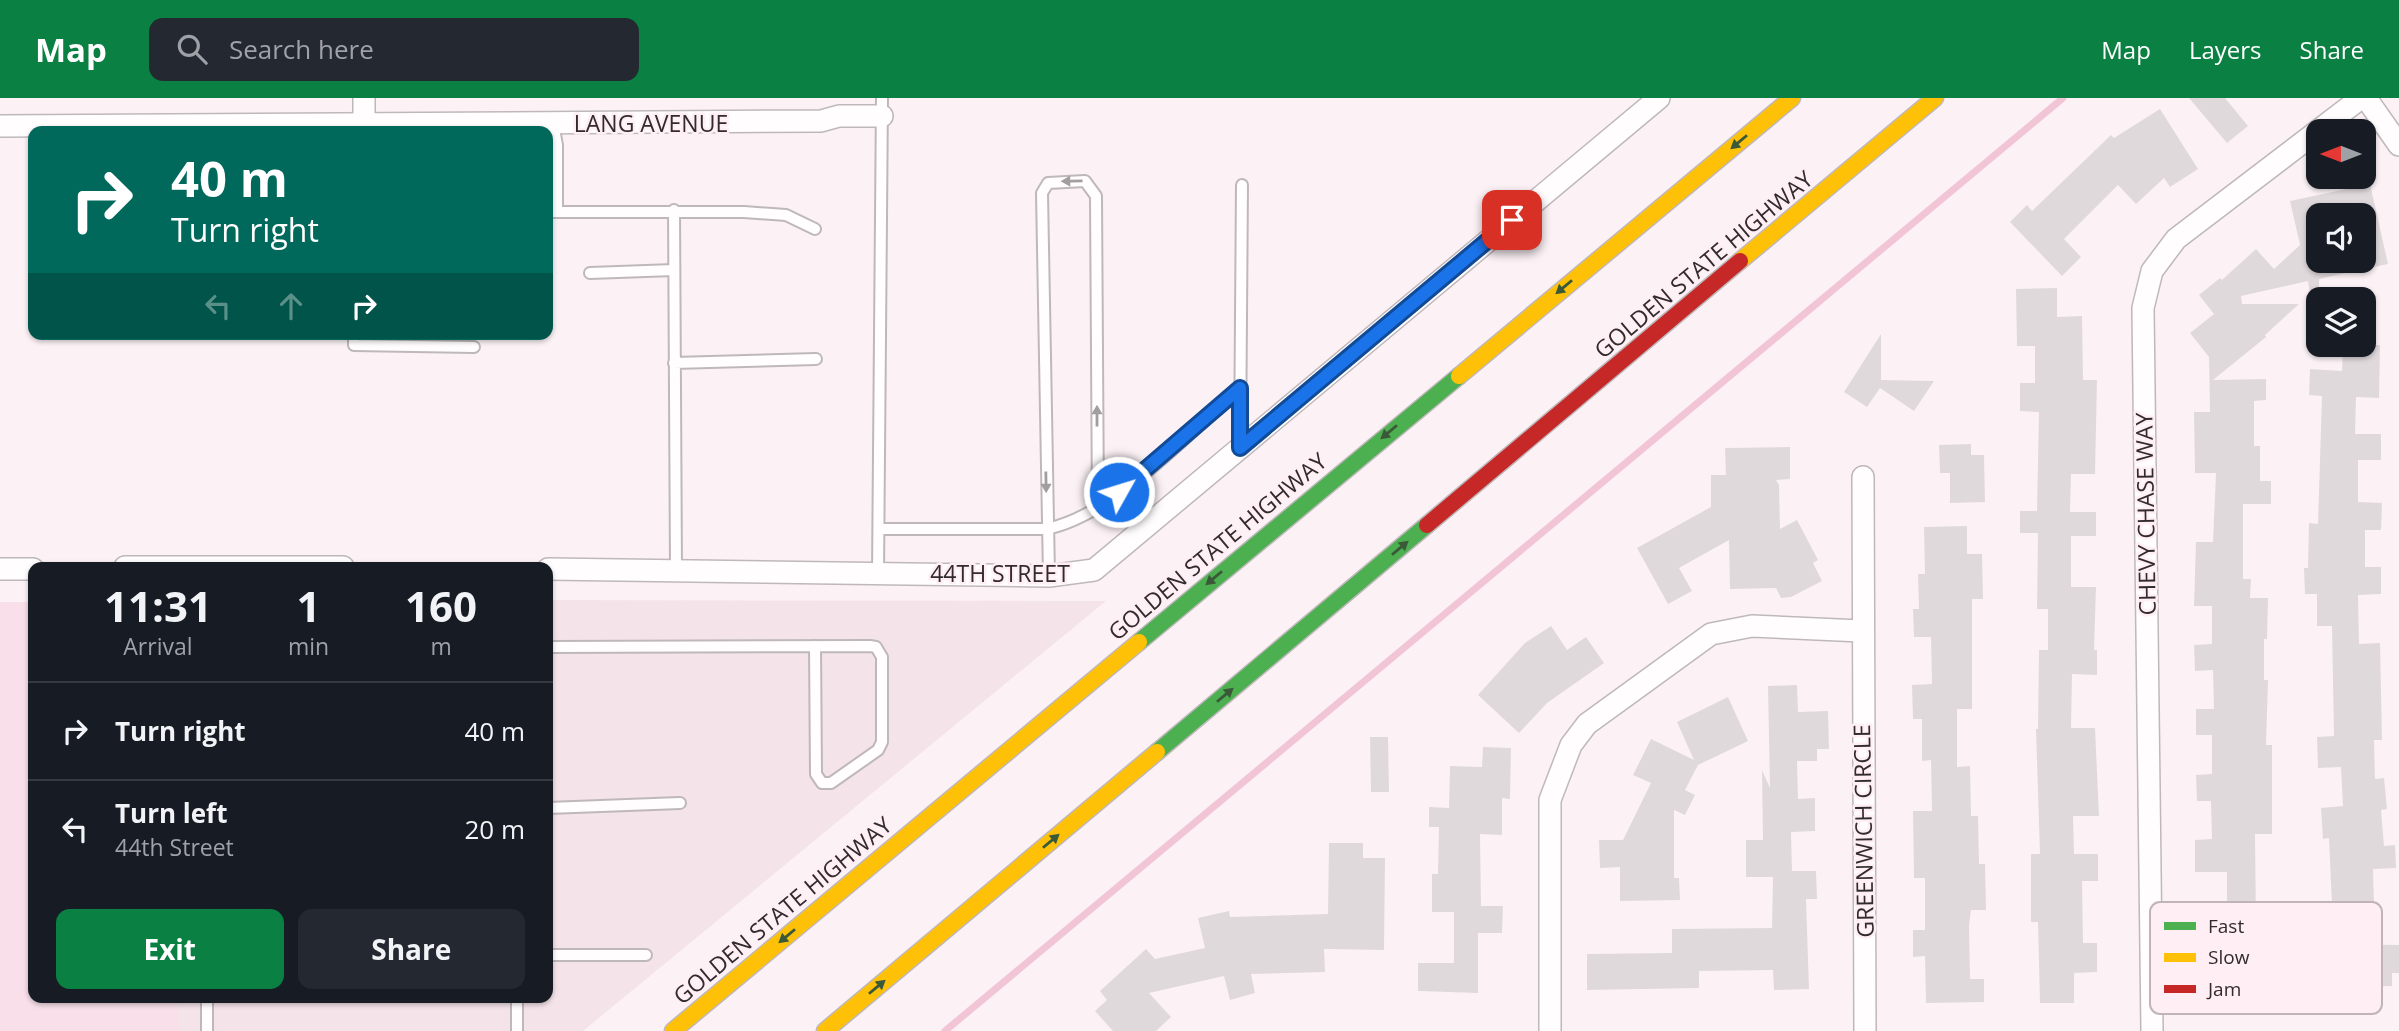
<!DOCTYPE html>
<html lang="en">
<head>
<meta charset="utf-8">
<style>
	:root { --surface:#171b24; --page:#242831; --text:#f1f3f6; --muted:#9ea1a6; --line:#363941; --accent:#0b8043 }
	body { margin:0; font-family:"Open Sans",sans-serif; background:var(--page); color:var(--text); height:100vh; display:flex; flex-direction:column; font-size:26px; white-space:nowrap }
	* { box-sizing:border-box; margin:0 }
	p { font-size:23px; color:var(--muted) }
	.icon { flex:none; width:38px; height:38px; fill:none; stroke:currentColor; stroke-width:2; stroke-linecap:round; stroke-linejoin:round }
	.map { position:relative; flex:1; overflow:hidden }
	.details { position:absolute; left:28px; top:464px; width:525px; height:441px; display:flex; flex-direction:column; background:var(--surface); border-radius:14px; box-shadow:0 2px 5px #0004 }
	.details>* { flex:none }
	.guide { position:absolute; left:28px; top:28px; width:525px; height:214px; border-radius:14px; box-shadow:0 2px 5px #0004; background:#00695c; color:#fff; overflow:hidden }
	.needle { width:46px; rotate:270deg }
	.controls { position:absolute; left:2306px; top:21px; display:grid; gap:14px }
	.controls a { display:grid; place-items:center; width:70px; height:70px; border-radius:14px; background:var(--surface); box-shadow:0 2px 5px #0004; font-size:35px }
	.pin { position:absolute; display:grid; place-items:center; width:60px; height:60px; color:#fff; margin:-30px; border-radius:14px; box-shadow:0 4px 10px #0006 }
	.me { position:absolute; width:77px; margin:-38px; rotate:51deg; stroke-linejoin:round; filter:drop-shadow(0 0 5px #0008) }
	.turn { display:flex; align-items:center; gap:24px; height:147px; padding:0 28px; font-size:32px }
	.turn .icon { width:91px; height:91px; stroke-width:2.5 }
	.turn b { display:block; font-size:49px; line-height:60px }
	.lanes { display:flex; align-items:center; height:66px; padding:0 28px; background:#0003; justify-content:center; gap:35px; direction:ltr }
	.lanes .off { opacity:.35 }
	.eta { display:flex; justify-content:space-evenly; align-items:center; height:119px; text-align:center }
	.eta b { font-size:42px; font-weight:700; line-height:49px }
	.action { display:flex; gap:14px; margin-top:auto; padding:14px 28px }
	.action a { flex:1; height:80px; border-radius:14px; background:var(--accent); color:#fff; font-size:28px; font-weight:700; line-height:80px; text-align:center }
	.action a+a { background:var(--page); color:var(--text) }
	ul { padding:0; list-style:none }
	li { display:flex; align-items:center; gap:21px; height:98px; padding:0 28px; border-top:2px solid var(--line) }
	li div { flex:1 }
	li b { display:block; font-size:26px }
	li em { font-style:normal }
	header { display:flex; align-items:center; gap:42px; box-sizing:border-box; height:98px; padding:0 35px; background:var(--accent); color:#fff }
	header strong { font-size:33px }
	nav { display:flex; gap:38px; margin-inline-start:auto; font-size:24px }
	.search { width:490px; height:63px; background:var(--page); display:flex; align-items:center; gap:18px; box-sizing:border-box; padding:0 24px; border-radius:14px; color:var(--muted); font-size:26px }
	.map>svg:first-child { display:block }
	.built { fill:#f5e3ea }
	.grass { fill:#f8dfe9 }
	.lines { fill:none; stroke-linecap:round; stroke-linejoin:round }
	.stream { stroke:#f2c5d6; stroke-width:7 }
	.building { fill:#e0d9dc }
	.lane-casing { stroke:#bfb8bb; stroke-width:14 }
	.street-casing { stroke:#bfb8bb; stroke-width:24 }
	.fast-casing { stroke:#bfb8bb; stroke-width:19 }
	.slow-casing { stroke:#bfb8bb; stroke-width:19 }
	.jam-casing { stroke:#bfb8bb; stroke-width:19 }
	.lane { stroke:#fffdfe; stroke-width:10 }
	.street { stroke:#fffdfe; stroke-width:21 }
	.fast { stroke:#4caf50; stroke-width:16 }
	.slow { stroke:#ffc107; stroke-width:16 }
	.jam { stroke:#c62828; stroke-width:16 }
	.oneway { fill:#3a5939 }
	.oneway2 { fill:#a29ea0 }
	.route-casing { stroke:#114b97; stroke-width:18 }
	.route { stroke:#1a73e8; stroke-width:12 }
	.labels { text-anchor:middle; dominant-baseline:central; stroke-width:5; stroke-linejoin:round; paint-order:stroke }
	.street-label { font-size:23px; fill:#312b2d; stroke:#ffeff5 }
	.key { fill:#ffeff5; stroke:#c1b4b9; stroke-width:2 }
	.key-label { font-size:19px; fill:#312b2d }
</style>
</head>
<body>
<header>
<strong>Map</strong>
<div class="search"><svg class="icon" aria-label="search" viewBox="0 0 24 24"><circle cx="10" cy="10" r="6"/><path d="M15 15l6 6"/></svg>Search here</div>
<nav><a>Map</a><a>Layers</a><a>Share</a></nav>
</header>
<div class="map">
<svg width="2399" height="933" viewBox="0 0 2399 933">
	<rect width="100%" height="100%" fill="#fcf2f6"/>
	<path class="built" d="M548,502L1106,503L583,933H178V900H548Z"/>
	<path class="grass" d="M0,504H33V900H178V933H0Z"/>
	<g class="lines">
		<path class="stream" d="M945,933C1317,621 1691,313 2063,0"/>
	</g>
	<path class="building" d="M2189,0H2225L2248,28L2227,45Z
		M2160,11L2198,71L2170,89L2164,80L2136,106L2118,87L2064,141L2081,159L2062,178L2010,124L2027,107L2032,113L2111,37L2114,40Z
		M2370,86L2388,166L2364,171V117H2319V163H2362L2363,171L2319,181V195L2310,196L2308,183L2241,198L2242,206H2299L2265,237L2266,239L2213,282L2266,281V302L2254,303V348H2260V383H2271V406H2243V481H2251L2250,500H2268L2267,541H2264V582H2268L2266,647H2272V736H2255L2256,823H2331V846L2399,847V875H2392V888L2304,890V865L2242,864L2239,889L2200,884L2204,850L2185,847L2188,822L2227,828V774H2195V742L2212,741L2211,703H2197L2196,677L2212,676V637H2196V611H2214L2213,572L2195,573L2194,547L2212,546V508H2194L2196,444H2213L2216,375H2195L2194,314H2210L2209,259L2190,235L2214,216L2199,197L2220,180L2222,182L2256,151L2274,171L2300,147L2290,103Z
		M2057,190V219L2082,218L2083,282H2097L2095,376H2071L2070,414H2096V438H2071V489H2096L2094,552H2097V577L2072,576L2071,630H2095L2099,718H2073L2074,756H2098V783H2082L2083,845H2097V874L2074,875V905H2040L2038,824H2031V756H2040L2036,631H2038L2039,552H2048V511H2037L2038,435H2020V413H2037L2039,314L2020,313V285H2035V248H2017L2016,191Z
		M1881,236V282L1934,283L1914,313L1880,290L1867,309L1844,294Z
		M2343,247H2380L2379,300L2356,299L2355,336H2381V362H2358V404L2382,405L2381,432H2365V469H2381V496L2358,497L2359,546L2380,545L2382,642H2374L2375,681L2384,680L2387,711L2381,712L2384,748L2395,747L2396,770L2373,771L2374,805L2332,807L2329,740L2323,741L2321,710L2343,708L2341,669L2318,670L2317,639L2334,638L2332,528H2317V496H2305L2304,470H2308L2309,425L2318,426L2322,298L2309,297L2310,271L2342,273Z
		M1971,346V357H1984L1985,404L1950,405V375H1940L1939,347Z
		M1790,349V381L1776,382L1779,387L1780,431L1797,422L1818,462L1813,465L1822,483L1791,499L1781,500L1776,490L1730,491L1729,442L1679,470L1692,493L1668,506L1637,450L1711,409V377H1726L1725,350Z
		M1967,428V456H1982L1983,501H1972V611H1957V669L1970,668L1971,718H1978L1979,766H1985L1986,812H1971L1969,827L1970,881H1984V904L1926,905L1925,858L1913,859V832H1925V780H1914L1913,713H1932L1931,662L1922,663V621H1913L1912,587L1932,586L1931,539H1914L1913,511H1919L1918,476H1925L1924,429Z
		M1551,528L1567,552L1586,539L1604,565L1547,605L1519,635L1478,597L1525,545Z
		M1797,587L1798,614L1828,613L1829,651H1817V663H1797L1798,701L1815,700V733L1791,734L1792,773H1816L1817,801H1806L1809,891L1774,892L1773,872L1699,873V890L1587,892V856L1672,855V831L1772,830L1773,779H1746V742H1763L1762,672L1770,690L1768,588Z
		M1728,599L1748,643L1698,667L1685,692L1695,697L1685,717L1674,712V780H1679L1680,802L1620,803V769L1600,770L1599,742H1623L1651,685L1633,677L1651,641L1694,662L1677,624Z
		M1370,639H1388L1389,694H1371Z
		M1483,649L1511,650L1510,701L1502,700V737L1480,736L1481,808H1503L1502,835H1478V895L1418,893V865H1454V814H1432V776H1438L1439,729H1429V709L1449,710L1450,668L1482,669Z
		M1329,745H1363V760H1385L1384,852L1324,851L1325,874L1251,876L1255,895L1230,902L1224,878L1149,895L1171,919L1156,933H1113L1095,913L1107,902L1100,893L1146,851L1155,861L1205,850L1198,820L1229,813L1230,819L1328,816Z"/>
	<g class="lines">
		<g class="lane-casing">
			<path id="lane" d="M553,26L557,47V114
				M674,112L676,472
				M548,114H744L786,117L815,131
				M590,175L674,172
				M354,236V247L474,249
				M674,265L816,261
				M1240,350L1242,87
				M879,431H1046C1113,418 1189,335 1240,290
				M878,475L882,0
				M1049,478L1042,95L1048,85L1085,83L1096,98L1098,411
				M548,549L870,548L876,549L882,559V644L878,652L831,685H822L816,676L815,548
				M548,710L680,705
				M548,857H646
				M207,900V933
				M517,900V933"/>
		</g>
		<g class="street-casing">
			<path id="street" d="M364,0V27
				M2366,0L2399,47
				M0,28L821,23L839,18H882
				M1863,379L1865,933
				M125,469H343
				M0,471H33
				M548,471L1049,478L1094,472L1659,0
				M1550,933V702L1571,647L1587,626L1711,536L1752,528L1861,533
				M2152,933L2143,210L2152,173L2176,141L2361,0"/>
		</g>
		<g class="fast-casing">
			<path id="fast" d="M1139,544L1459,278
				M1157,654L1427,427"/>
		</g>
		<g class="slow-casing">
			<path id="slow" d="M1740,163L1935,0
				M1459,278L1792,0
				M673,933L1139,544
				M825,933L1157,654"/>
		</g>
		<g class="jam-casing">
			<path id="jam" d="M1427,427L1740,163"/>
		</g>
		<use href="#lane" class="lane"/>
		<use href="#street" class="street"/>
		<use href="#fast" class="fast"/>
		<use href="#slow" class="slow"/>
		<use href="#jam" class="jam"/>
	</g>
	<defs><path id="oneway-solid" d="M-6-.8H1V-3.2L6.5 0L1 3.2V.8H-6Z" transform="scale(1.75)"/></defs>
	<g class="oneway">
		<use href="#oneway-solid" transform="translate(1739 44) rotate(140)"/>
		<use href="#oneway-solid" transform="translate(1564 189) rotate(140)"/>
		<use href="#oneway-solid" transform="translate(1389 334) rotate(140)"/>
		<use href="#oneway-solid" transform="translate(1400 450) rotate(-40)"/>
		<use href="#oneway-solid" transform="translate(1214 480) rotate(140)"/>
		<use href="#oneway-solid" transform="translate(1225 597) rotate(-40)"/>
		<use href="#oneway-solid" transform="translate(1051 743) rotate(-40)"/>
		<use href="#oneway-solid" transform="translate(787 838) rotate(140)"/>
		<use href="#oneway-solid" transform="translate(877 889) rotate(-40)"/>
	</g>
	<g class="oneway2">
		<use href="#oneway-solid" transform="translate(1072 83) rotate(179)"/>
		<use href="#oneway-solid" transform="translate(1097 318) rotate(-90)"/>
		<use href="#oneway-solid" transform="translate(1046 384) rotate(89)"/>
	</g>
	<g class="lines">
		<g class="route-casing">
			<path id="route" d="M1119,394L1240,290V350L1512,122"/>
		</g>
		<use href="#route" class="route"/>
	</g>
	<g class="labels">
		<g class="street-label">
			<text x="651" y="25">LANG AVENUE</text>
			<text transform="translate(1703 166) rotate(-40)">GOLDEN STATE HIGHWAY</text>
			<text transform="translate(2145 416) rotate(-91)">CHEVY CHASE WAY</text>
			<text transform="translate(1217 448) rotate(-40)">GOLDEN STATE HIGHWAY</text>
			<text x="1000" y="475">44TH STREET</text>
			<text transform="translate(1863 733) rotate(-91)">GREENWICH CIRCLE</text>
			<text transform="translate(782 812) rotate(-40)">GOLDEN STATE HIGHWAY</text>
		</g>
	</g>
	<rect x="2150" y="804" width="232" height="112" rx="10" class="key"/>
	<rect x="2164" y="824" width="32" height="8" fill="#4caf50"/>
	<rect x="2164" y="855" width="32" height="9" fill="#ffc107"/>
	<rect x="2164" y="887" width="32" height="8" fill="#c62828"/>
	<g class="key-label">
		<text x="2208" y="835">Fast</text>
		<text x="2208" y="866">Slow</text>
		<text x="2208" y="898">Jam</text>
	</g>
</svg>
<div class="controls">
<a><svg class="needle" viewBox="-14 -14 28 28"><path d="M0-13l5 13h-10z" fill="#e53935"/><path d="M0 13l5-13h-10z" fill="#9ea1a6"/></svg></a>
<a><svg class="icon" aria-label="sound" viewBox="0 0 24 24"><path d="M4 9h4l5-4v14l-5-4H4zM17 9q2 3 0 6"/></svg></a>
<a><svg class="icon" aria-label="layers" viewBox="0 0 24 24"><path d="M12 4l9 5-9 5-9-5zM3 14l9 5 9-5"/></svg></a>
</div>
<div class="pin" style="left:1512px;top:122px;background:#d93025"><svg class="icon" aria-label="arrive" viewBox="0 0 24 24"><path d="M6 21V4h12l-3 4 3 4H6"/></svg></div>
<svg class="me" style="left:1119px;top:394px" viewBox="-20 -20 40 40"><circle r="17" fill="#1a73e8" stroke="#fff" stroke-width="3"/><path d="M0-11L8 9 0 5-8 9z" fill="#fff"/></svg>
<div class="guide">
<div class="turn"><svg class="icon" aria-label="right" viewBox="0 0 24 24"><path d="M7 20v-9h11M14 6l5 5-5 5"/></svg><div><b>40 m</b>Turn right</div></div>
<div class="lanes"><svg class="icon off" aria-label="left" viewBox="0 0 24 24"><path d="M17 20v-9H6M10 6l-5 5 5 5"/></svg><svg class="icon off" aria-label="ahead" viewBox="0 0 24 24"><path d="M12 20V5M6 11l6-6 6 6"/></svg><svg class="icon" aria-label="right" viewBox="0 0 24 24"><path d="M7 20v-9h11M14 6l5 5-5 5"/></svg></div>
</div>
<section class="details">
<div class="eta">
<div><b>11:31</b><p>Arrival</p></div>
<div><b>1</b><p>min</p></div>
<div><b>160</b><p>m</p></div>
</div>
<ul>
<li><svg class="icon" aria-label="right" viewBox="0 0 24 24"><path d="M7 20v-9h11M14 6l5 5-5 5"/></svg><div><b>Turn right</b></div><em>40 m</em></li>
<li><svg class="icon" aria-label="left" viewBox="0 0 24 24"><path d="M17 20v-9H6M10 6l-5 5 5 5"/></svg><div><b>Turn left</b><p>44th Street</p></div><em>20 m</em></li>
</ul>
<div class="action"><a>Exit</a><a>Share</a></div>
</section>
</div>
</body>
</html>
